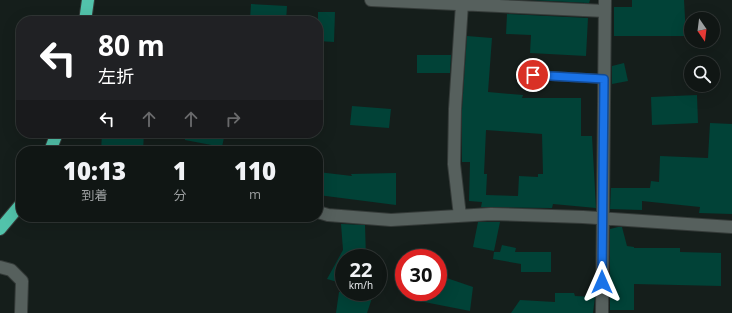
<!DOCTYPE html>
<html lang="ja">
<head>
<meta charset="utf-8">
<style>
	:root { --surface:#101614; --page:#191f1d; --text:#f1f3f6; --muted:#9c9fa0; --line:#303534 }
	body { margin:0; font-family:"Open Sans","Noto Sans JP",sans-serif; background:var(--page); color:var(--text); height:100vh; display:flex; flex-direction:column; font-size:15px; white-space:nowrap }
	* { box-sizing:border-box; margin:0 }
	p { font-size:13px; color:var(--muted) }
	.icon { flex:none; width:22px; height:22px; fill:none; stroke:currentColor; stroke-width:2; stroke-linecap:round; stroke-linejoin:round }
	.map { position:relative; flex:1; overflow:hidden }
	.sheet { position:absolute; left:16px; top:146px; width:307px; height:76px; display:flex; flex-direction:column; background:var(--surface); border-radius:16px; box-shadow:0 4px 16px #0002,0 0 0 1px var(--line) }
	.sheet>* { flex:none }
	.banner { position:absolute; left:16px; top:16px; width:307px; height:122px; border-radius:16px; box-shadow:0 4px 16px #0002,0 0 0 1px var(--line); background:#202124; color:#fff; overflow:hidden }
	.needle { width:26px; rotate:166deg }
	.tools { position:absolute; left:684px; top:12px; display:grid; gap:8px }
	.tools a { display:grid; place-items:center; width:36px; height:36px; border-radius:50%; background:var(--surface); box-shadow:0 4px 16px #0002,0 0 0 1px var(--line); font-size:20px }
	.speed { position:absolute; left:335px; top:249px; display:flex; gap:8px; font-size:20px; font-weight:700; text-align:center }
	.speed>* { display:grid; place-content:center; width:52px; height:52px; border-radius:50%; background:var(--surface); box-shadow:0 4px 16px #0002,0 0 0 1px var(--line); line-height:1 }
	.speed small { font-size:10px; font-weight:400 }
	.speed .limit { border:6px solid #d22; background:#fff; color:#111 }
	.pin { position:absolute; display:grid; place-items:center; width:34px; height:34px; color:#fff; margin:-17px; border:2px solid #fff; border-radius:50%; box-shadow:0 1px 4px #0007 }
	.me { position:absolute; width:44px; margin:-22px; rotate:0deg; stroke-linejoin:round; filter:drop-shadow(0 0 3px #0008) }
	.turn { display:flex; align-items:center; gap:14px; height:84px; padding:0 16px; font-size:18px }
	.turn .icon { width:52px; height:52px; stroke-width:2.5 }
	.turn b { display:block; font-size:28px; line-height:34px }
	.lanes { display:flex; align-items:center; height:38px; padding:0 16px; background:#0003; justify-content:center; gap:20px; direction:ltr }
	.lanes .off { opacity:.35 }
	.eta { display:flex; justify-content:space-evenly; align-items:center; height:68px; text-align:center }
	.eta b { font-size:24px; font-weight:800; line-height:28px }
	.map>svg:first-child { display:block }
	.building { fill:#014237; fill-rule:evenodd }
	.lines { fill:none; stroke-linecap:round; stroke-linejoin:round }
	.lane-casing { stroke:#353b39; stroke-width:10 }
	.street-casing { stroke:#353b39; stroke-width:14 }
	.highway-casing { stroke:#353b39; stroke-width:14 }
	.lane { stroke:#56605d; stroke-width:8 }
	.street { stroke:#56605d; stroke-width:12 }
	.highway { stroke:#52c3ab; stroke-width:12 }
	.route-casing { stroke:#114b97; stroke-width:10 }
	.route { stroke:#1a73e8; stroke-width:7 }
</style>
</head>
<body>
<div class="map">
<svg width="732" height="313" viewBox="0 0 732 313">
	<rect width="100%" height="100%" fill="#151e1b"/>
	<path class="building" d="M531,0H590L589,3Z
		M632,0H684L686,36H614V7H632Z
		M251,4L287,6L286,21L250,20Z
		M318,12H335L334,42L318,41Z
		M507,14L588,18L586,56L530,53L531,35L506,34Z
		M467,36L492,38L488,92L523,95L522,98H581V136H592L596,208L553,204L552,208L481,207L482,202L469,201L470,162H462V109ZM486,130L542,134L543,174H538V177L519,176L518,196L486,195L487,174H484Z
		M417,55H451L450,73H417Z
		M624,63L628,81L612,84V66Z
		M697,95L698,123L652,125L651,97Z
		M352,106L391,109L389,128L350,125Z
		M710,123L732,124V214L699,213L700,207L642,201V210L610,209L611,188H650L651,181L659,182L660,156L708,158Z
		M102,133H144L143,151H101Z
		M185,133H225L222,147L185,140Z
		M318,172L352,176L351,174L396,173V205L318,195Z
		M478,222H500L494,251L473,247Z
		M341,224L365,225L366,258H344V284L327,279L343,250Z
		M618,227H622L627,246L634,247V248H680V252L721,253V286L634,284V310H610V229Z
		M502,245L516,248L515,252H551V272H521V264L493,259L494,252H500Z
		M438,275L473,287L470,311L409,299V292H438Z
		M339,292H374L367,313H336Z
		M555,293H574L575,296L595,297L593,313H511L520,300L555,302Z"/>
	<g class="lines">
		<g class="lane-casing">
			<path id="lane" d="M533,75L604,79"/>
		</g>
		<g class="street-casing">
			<path id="street" d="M371,0L605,11
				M318,212L328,215L391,220L491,214L583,217L732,227
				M460,216L454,164L455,109L462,4
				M0,267L11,270L22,281L21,313
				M602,313L605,0"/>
		</g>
		<g class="highway-casing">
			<path id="highway" d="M85,21L88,0
				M50,151L57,133
				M0,229L21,204"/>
		</g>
		<use href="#lane" class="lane"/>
		<use href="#street" class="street"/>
		<use href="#highway" class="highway"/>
	</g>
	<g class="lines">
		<g class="route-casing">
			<path id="route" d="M533,75L604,79L602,282"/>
		</g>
		<use href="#route" class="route"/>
	</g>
</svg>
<div class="tools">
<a><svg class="needle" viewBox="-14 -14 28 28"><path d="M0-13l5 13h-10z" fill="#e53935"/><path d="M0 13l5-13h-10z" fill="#9c9fa0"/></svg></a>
<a><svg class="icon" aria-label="search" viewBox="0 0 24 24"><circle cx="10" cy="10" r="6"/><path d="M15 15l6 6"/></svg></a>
</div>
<div class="speed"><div>22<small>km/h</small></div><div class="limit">30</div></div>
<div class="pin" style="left:533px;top:75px;background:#d93025"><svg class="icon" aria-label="arrive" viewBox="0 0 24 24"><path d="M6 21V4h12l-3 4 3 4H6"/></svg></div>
<svg class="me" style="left:602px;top:282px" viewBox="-20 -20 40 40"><path d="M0-17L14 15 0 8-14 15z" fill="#1a73e8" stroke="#fff" stroke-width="4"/></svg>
<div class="banner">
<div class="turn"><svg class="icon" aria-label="left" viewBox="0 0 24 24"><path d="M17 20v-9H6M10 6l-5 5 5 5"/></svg><div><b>80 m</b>左折</div></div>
<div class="lanes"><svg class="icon" aria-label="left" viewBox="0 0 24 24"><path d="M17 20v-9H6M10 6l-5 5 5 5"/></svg><svg class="icon off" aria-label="ahead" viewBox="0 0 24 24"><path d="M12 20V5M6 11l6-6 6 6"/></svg><svg class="icon off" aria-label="ahead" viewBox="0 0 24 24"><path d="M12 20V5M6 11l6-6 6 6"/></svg><svg class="icon off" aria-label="right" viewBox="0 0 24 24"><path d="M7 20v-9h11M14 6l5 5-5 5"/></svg></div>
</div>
<section class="sheet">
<div class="eta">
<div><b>10:13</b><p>到着</p></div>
<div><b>1</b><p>分</p></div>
<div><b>110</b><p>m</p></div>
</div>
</section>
</div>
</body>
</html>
